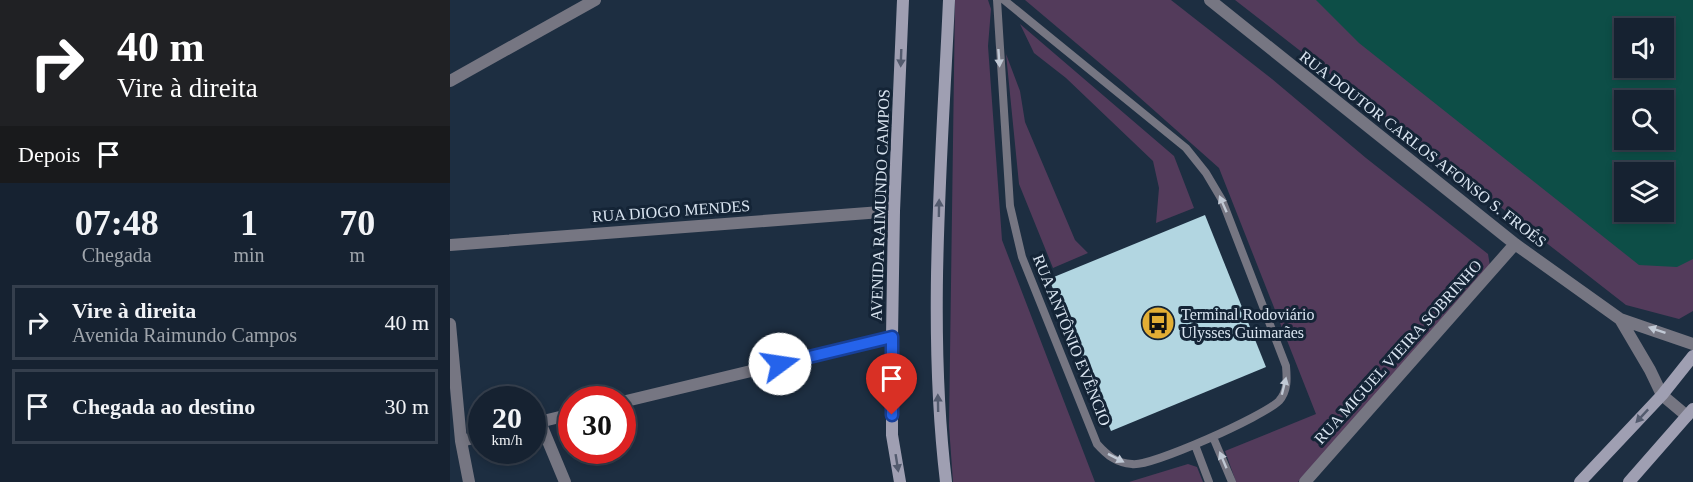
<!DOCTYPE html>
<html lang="pt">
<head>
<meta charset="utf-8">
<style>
	:root { --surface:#162231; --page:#232f3d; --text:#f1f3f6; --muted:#9ea4ab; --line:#353f4d }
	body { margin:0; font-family:"Times New Roman",serif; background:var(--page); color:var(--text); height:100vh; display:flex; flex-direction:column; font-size:22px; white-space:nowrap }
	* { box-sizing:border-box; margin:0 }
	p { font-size:20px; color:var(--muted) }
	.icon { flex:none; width:33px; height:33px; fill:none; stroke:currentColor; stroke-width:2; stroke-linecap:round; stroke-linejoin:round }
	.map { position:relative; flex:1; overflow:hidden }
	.sheet { display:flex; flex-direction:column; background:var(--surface); width:450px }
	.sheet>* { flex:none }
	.hud { background:#202124; color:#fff; overflow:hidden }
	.buttons { position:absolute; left:1164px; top:18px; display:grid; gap:12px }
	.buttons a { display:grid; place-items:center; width:60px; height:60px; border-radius:0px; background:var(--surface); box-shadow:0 3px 9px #0003,0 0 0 2px var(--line); font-size:30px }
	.speed { position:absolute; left:18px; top:386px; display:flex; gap:12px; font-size:30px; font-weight:700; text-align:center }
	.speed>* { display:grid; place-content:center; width:78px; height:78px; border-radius:50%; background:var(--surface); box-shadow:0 3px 9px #0003,0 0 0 2px var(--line); line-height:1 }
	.speed small { font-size:15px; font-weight:400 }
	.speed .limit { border:9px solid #d22; background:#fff; color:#111 }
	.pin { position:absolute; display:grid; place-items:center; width:51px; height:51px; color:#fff; margin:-62px -26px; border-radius:50% 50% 50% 0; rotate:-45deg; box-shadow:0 0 6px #0007 }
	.pin .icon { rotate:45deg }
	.me { position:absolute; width:66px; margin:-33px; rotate:76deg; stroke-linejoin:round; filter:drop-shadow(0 0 4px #0008) }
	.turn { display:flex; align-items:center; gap:21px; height:126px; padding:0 18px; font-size:27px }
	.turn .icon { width:78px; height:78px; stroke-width:2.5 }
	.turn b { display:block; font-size:42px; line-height:51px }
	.then { display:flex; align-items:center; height:57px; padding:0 18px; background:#0003; gap:12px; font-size:22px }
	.eta { display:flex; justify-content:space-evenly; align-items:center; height:102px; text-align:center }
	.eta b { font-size:36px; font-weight:700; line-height:42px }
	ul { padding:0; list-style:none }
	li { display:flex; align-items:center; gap:18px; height:75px; margin:0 12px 9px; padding:0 6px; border:3px solid var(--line); border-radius:0px }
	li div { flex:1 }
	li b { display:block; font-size:22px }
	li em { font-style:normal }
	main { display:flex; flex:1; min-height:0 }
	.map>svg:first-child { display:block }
	.green { fill:#533b5b; fill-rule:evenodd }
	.water { fill:#0d4e47; fill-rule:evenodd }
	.building { fill:#b2d6e1 }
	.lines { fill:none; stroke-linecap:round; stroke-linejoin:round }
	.lane { stroke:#767682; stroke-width:8 }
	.street { stroke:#767682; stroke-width:12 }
	.secondary { stroke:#9f9fb2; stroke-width:12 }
	.oneway { fill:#535b6e }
	.oneway2 { fill:#c1c9d5 }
	.route-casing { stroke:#184099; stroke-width:15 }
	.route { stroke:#2563eb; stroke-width:10 }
	.labels { text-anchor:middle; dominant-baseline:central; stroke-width:6; stroke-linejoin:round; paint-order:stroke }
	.street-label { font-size:16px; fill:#dae5f1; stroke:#142436 }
	.poi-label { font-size:16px; fill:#dae5f1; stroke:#142436; text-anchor:start }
</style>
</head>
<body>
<main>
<section class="sheet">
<div class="hud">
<div class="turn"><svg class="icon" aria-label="right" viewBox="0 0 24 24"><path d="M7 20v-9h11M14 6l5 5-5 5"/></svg><div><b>40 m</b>Vire à direita</div></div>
<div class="then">Depois<svg class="icon" aria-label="arrive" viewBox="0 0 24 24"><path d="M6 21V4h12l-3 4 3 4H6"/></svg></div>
</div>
<div class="eta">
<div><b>07:48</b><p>Chegada</p></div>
<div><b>1</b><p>min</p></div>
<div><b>70</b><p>m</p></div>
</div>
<ul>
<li><svg class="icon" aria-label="right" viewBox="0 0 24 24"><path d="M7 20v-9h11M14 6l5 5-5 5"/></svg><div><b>Vire à direita</b><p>Avenida Raimundo Campos</p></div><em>40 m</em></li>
<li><svg class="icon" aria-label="arrive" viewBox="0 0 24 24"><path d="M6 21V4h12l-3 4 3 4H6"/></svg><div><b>Chegada ao destino</b></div><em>30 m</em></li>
</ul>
</section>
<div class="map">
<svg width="1243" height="482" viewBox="0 0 1243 482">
	<rect width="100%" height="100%" fill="#1d2e41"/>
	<path class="green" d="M505,0H538L541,9L538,46L552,240L645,482H503L499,426Z
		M575,0H721L822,79L916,158L1038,254L1040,266L848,482H786L775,451L866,414L769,168L671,81Z
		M785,0H1243V311L1229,319L1176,305ZM1174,28H1214V68H1174ZM1174,100H1214V140H1174ZM1174,172H1214V212H1174Z
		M570,24L724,156L744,208L706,223L709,188L703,161L616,78L584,53Z
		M556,54L570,91L575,122L625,240L638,253L603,268L569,184Z
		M738,464L747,467L753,482H679Z"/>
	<path class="water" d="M866,0H1243V259L1227,267L1189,265L909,43ZM1174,28H1214V68H1174ZM1174,100H1214V140H1174ZM1174,172H1214V212H1174Z"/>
	<path class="building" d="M755,215L816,367L661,431L599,279Z"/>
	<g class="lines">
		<path class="lane" d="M547,0L560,206L572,257L647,444C657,455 666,463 682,464C701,467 814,416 829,401C838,391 837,378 836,366L772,200L756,173L736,148L554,0
			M763,437L782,482
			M745,445L759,482"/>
		<path class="street" d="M760,0L1065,244L1170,319L1243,344
			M0,81L145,0
			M0,245L444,211
			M1170,319L1200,370L1212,395L1237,416
			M0,324L11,441L19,482
			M172,402L442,337
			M90,422L115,482
			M85,423L122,414
			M11,441L32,436
			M855,482L1065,244"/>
		<path class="secondary" d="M450,482L442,435V337L444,211L453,0
			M496,482C477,324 492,158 499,0
			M1130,482L1212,395L1243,356
			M1179,482L1243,409"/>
	</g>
	<defs><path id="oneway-solid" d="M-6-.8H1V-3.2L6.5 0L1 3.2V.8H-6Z" transform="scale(1.5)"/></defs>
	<g class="oneway">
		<use href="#oneway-solid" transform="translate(451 58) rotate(92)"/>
		<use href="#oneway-solid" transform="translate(489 208) rotate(-89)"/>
		<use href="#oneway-solid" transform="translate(488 403) rotate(-91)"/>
		<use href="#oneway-solid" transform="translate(1192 416) rotate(133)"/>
		<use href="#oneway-solid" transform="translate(447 463) rotate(81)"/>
	</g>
	<g class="oneway2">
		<use href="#oneway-solid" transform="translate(549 58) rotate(86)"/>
		<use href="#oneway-solid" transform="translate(773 204) rotate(-114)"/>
		<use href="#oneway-solid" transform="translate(1207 330) rotate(-161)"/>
		<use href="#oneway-solid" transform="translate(834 386) rotate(-76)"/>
		<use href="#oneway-solid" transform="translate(666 458) rotate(27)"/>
		<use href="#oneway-solid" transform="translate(773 460) rotate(-113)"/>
	</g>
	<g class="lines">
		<g class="route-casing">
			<path id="route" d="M330,364L442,337V415"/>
		</g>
		<use href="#route" class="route"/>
	</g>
	<defs>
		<g id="bus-disc" transform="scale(1.725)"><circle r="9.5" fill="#e3ae34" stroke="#142436"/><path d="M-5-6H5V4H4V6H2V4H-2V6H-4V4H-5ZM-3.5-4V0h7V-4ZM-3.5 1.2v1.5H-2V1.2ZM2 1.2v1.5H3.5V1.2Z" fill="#111"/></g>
	</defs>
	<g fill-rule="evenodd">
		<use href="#bus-disc" x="708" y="323"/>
	</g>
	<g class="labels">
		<g class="street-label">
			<text transform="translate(973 149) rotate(38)">RUA DOUTOR CARLOS AFONSO S. FROÉS</text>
			<text transform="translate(430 205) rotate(-88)">AVENIDA RAIMUNDO CAMPOS</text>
			<text transform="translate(221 211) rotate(-4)">RUA DIOGO MENDES</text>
			<text transform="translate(622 340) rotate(68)">RUA ANTÔNIO EVÊNCIO</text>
			<text transform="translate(948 352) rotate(-48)">RUA MIGUEL VIEIRA SOBRINHO</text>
		</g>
		<g class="poi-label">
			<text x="731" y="314">Terminal Rodoviário<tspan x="731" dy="18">Ulysses Guimarães</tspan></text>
		</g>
	</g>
</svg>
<div class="buttons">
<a><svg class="icon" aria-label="sound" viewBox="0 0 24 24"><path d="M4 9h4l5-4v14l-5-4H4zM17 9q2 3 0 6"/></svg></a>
<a><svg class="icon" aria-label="search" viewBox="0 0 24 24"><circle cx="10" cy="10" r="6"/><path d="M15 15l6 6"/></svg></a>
<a><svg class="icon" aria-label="layers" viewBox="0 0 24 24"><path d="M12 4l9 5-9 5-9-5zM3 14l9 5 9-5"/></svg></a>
</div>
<div class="speed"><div>20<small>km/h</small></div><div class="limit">30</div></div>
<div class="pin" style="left:442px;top:415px;background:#d93025"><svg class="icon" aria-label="arrive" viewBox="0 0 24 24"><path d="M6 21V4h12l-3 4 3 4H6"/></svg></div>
<svg class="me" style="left:330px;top:364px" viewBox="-20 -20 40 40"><circle r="19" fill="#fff"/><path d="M0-13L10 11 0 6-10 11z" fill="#2563eb"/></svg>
</div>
</main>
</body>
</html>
